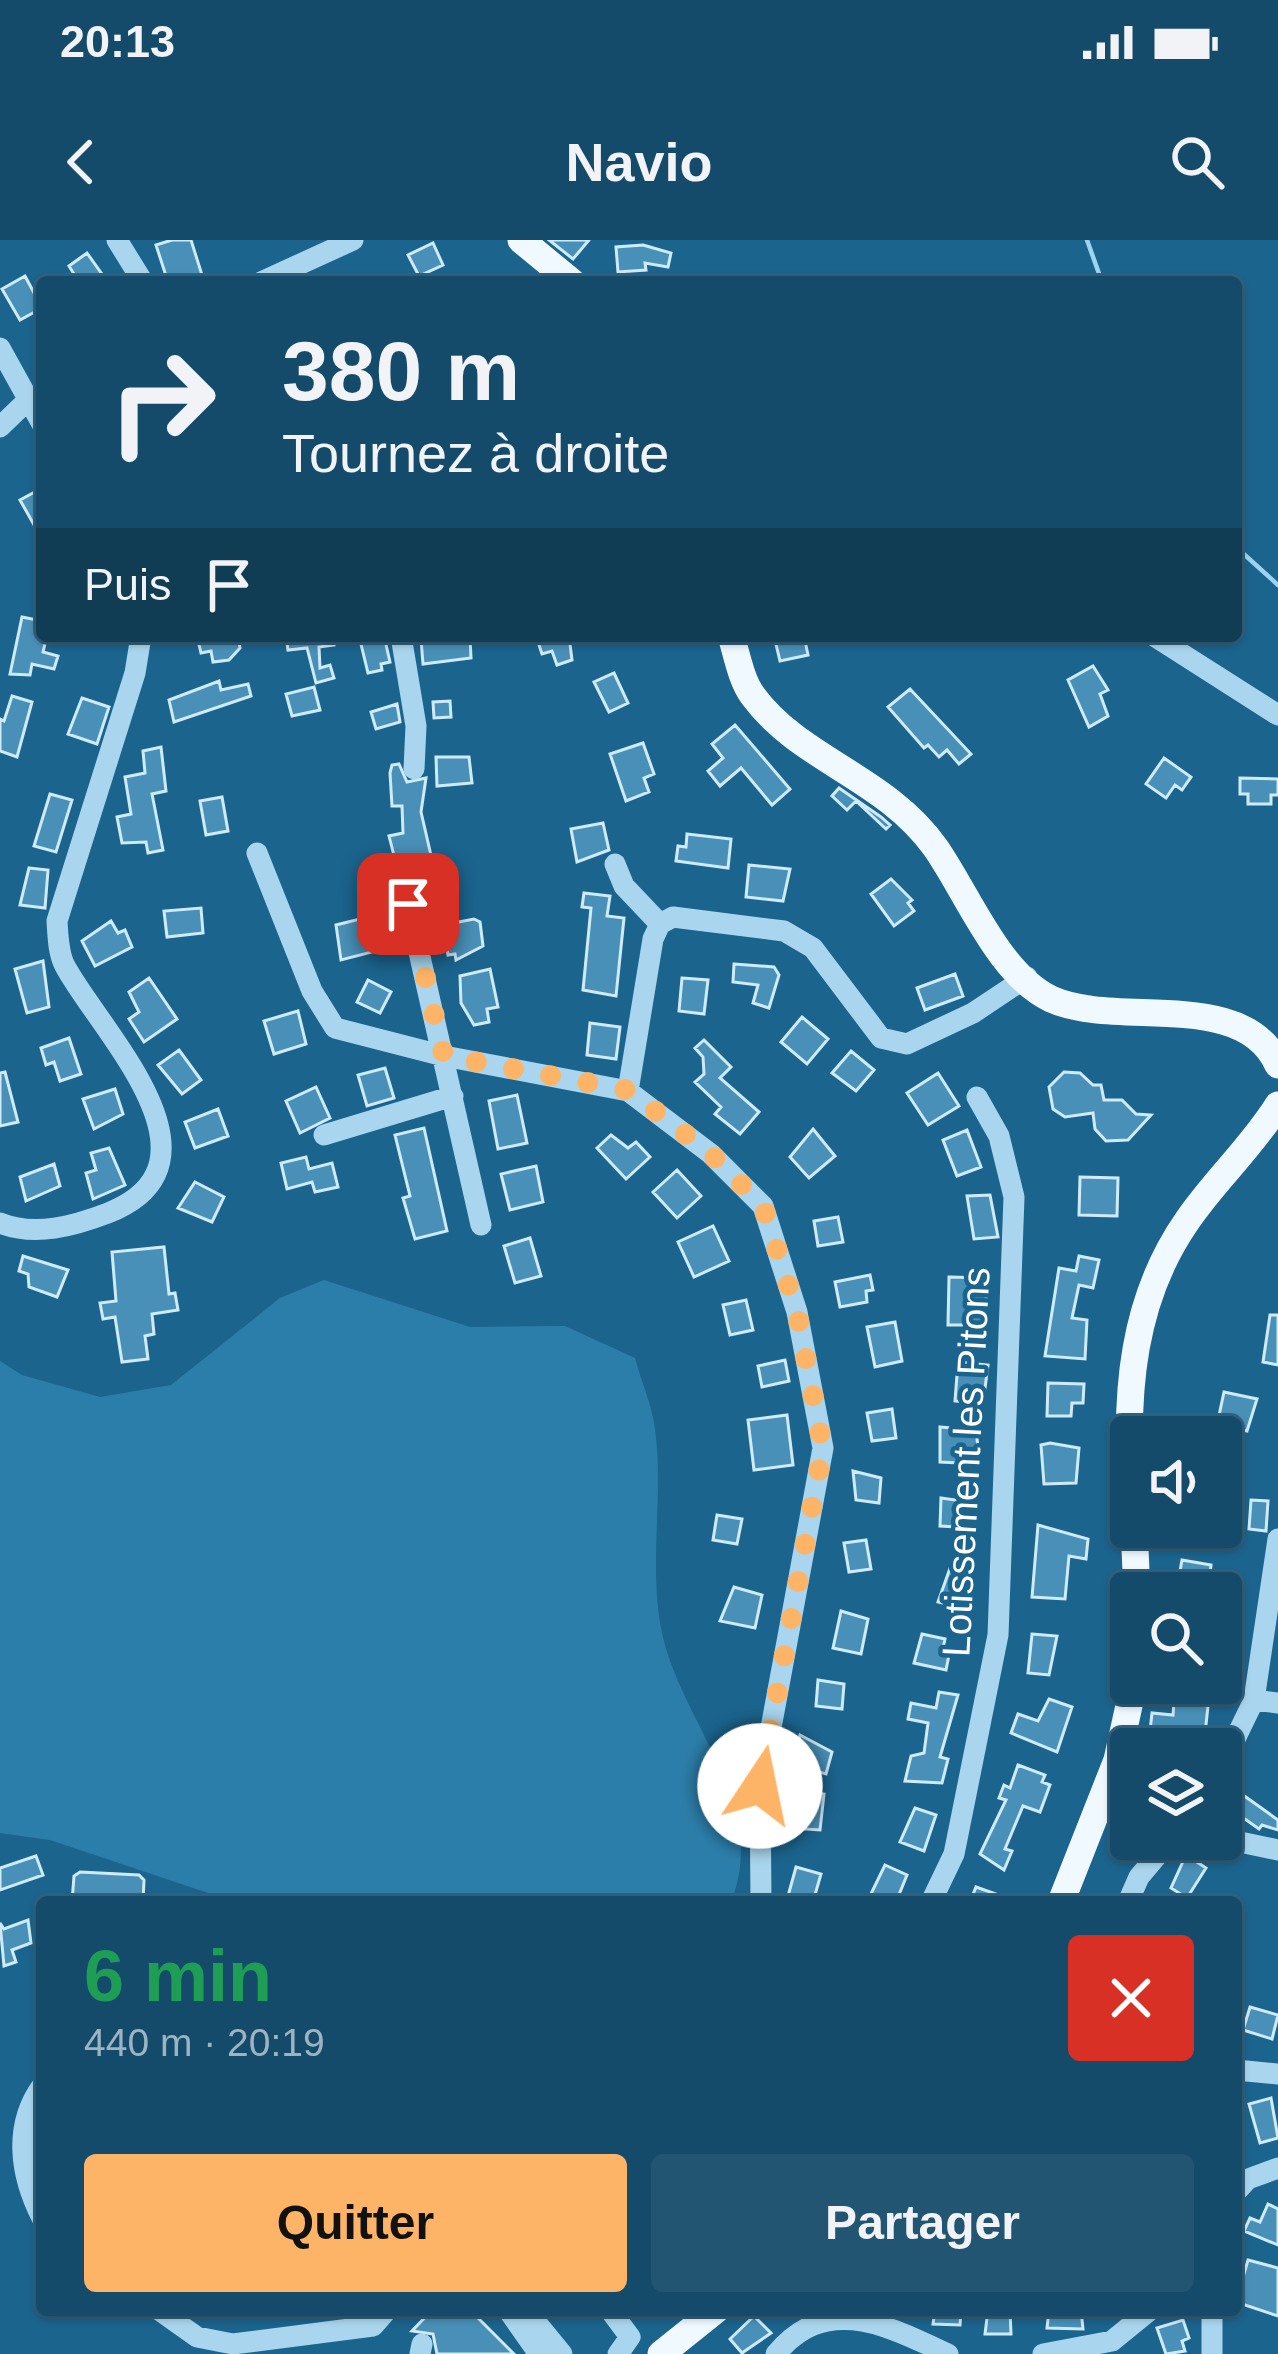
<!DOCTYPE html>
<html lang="fr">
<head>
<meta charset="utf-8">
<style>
	:root { --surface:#144b6a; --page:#215572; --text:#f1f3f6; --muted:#9db3c1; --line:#33637e; --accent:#feb466 }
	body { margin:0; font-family:Helvetica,sans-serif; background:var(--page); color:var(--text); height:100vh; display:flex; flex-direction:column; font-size:45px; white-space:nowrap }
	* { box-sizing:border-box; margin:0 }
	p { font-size:39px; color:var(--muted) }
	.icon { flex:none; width:66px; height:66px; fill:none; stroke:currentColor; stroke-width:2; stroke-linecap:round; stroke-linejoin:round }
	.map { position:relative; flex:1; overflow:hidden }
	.details { position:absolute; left:36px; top:1656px; width:1206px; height:420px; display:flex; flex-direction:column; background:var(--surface); border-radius:12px; box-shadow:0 3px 9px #0004,0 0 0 3px var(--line) }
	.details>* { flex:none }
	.guide { position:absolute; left:36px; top:36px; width:1206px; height:366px; border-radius:12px; box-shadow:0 3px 9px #0004,0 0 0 3px var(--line); background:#144b6a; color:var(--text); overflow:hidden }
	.tools { position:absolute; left:1110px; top:1176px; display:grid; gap:24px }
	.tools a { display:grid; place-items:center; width:132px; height:132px; border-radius:12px; background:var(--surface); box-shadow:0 3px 9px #0004,0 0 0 3px var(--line); font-size:60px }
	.pin { position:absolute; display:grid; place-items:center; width:102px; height:102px; color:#fff; margin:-51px; border-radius:24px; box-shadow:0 6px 18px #0006 }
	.me { position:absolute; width:132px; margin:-66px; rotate:11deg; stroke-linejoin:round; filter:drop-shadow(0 0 9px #0008) }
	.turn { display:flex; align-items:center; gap:42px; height:252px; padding:0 48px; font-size:54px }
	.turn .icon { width:156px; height:156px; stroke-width:2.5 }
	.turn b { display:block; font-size:84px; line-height:102px }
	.then { display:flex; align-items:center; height:114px; padding:0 48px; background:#0003; gap:24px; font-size:45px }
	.round { display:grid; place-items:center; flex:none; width:126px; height:126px; border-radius:12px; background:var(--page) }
	.headline { display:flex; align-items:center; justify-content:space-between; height:204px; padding:0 48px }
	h1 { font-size:72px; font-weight:600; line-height:90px; color:#1e9e55 }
	.action { display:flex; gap:24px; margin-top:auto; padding:24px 48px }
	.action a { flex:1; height:138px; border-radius:12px; background:var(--accent); color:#111; font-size:48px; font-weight:600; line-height:138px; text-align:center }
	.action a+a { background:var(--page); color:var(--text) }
	.status { display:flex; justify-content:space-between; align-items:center; height:84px; padding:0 60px; background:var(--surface); direction:ltr }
	.status svg { height:33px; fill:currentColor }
	header { display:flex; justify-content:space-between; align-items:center; height:156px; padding:0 48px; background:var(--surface); font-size:54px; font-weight:600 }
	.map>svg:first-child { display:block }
	.green { fill:#2c7eaa }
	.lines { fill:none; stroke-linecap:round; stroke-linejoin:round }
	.stream { stroke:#9cd3ef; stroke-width:4.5 }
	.building { fill:#4990b8; stroke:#cfebfa; stroke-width:3 }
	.minor { stroke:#a9d6ee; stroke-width:21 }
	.major { stroke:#eff9ff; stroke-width:27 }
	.route { stroke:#feb466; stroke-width:21; stroke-dasharray:0 37.8 }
	.labels { text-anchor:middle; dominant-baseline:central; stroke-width:9; stroke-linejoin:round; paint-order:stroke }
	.street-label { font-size:39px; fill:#fff; stroke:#1b648e }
</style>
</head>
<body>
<div class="status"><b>20:13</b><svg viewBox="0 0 49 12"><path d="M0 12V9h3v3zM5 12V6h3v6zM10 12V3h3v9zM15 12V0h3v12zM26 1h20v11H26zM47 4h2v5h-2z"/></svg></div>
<header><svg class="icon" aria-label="back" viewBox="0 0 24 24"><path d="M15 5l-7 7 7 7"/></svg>Navio<svg class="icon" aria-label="search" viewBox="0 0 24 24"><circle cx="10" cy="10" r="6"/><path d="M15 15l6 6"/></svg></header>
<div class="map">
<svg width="1278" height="2114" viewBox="0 0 1278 2114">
	<rect width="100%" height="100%" fill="#1b648e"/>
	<path class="green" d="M324,1040L470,1087L565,1086L635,1118C641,1141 652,1165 655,1189C664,1255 648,1327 662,1393C682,1485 770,1564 731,1662H235L50,1600L0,1593V1121L22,1135L100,1157L171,1145L280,1058Z"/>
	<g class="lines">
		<path class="stream" d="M1087,0L1102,42
			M1236,307L1278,345"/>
	</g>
	<path class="building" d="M172,0H191L202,35L168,42L156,5Z
		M549,0H589L573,19Z
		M433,3L443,25L419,36L408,15Z
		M643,5L671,13L668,27L645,23L646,30L618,32L616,7Z
		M87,13L104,37L97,42H79L69,26Z
		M25,36L42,68L20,80L2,49Z
		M42,248V299L20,260Z
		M22,377L42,381V396H47L43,412L58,416L54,429L32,424L30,435L10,434Z
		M197,396H238L240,408L229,420L213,422L211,411L201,413Z
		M286,396H333L334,405L319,407L320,428L330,425L334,438L316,443L307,408L288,410Z
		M359,396H384L390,422L381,424L382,430L368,433Z
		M536,396H569L572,420L557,425L552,411L542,414Z
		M774,396H804L808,415L780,421Z
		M470,397L471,418L423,424L421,399Z
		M1093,426L1108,450L1100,454L1108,476L1089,487L1068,440Z
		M614,433L628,463L609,472L594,442Z
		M219,441L221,450L248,444L251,456L174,482L169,460Z
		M314,447L320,470L292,476L286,454Z
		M910,449L971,514L959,524L947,510L939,517L928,505L924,508L888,467Z
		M12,456L32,462L17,517L0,511V479L4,481Z
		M82,458L109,467L97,504L68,494Z
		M450,461L451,477L434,478L433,462Z
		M397,464L400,482L376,489L371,472Z
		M735,485L790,549L772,565L741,528L720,546L708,531L723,518L712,504Z
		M643,503L654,534L644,538L649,552L626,561L610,514Z
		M161,507L166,551L152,554L163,610L148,613L146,602L122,603L117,577L131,574L125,537L145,533L143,511Z
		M436,517H469L472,543L437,546Z
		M1164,518L1191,537L1182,550L1175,545L1166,558L1146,544Z
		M399,524L407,542L426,538L421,572L433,624L398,631L389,596L403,593L402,566H392L390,533L392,525Z
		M1240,538L1278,539V555H1271V564H1248V554H1240Z
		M839,548L881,577L890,585L886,589L856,561L847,570L832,556Z
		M50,554L72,560L56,612L34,606Z
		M222,557L228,591L206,595L200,561Z
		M603,583L609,610L577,622L571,589Z
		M687,594L731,599L728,628L676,621L678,606L686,607Z
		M749,625L790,629L783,661L746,657Z
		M29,628L48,630L45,668L20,665Z
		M891,639L912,660L908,663L914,671L894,686L871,654Z
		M584,653L610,656L607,676L624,678L616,756L583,750L591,668L582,667Z
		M201,668L203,693L167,697L164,671Z
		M364,678L372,712L341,720L336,685Z
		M474,679L480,682L483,706L456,720L455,714L448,715L443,685Z
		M111,681L118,693L125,690L132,707L95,726L82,701Z
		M43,721L49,767L27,773L15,729Z
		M734,724L774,727L779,735L769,768L753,763L758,745L733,742Z
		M490,729L498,767L487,769L489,782L474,785L461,763L460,736Z
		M955,734L963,756L925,770L917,748Z
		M149,738L177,779L144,802L129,779L139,772L129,752Z
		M682,738L708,740L704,774L679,771Z
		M368,740L391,752L380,773L357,762Z
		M298,771L306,804L274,814L264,781Z
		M802,777L828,799L807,824L781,802Z
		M590,783L620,787L616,819L587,815Z
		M69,798L81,834L60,841L54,822L46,825L41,808Z
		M704,800L731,827L720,838L759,872L740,894L715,874L721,867L695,842L704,834L703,817L695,808Z
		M179,810L201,840L182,854L158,825Z
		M851,811L874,830L856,851L832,833Z
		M385,828L394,858L367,866L358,835Z
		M5,832L18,882L0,886V833Z
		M1064,832L1080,833L1093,845H1101L1104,860H1122L1136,874L1151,875L1128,900L1106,901L1095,889L1093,873L1065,877L1053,869L1049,847Z
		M938,833L959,866L928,885L907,853Z
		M316,847L330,878L300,893L286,861Z
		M115,849L123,874L94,889L83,859Z
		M517,855L527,903L498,909L489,861Z
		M218,869L228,896L195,908L185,882Z
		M424,888L447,991L415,999L403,958L410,956L395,895Z
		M813,889L835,916L809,938L790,917Z
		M967,890L981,927L957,936L943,900Z
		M611,895L628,908L636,902L650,917L626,939L597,908Z
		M109,908L125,945L93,959L86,933L96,930L91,913Z
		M306,917L309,929L332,923L338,947L315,952L312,942L287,949L281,923Z
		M54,924L60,946L26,961L20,937Z
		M536,926L543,962L510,970L501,934Z
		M677,930L701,956L677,978L653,952Z
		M1080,937L1118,938L1117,976L1079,975Z
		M195,942L224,957L212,982L178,968Z
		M990,955L998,997L974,999L967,956Z
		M838,977L843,1002L818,1006L814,981Z
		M713,986L729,1021L694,1037L678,1002Z
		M530,998L541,1036L515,1043L504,1006Z
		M164,1007L169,1054L175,1053L178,1070L152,1074L154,1094L145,1096L148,1119L122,1122L115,1077L103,1079L100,1063L116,1061L112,1012Z
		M23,1016L68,1030L57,1057L29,1047L28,1034L19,1031Z
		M1079,1016L1099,1020L1093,1048L1079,1045L1072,1078L1087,1080L1085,1119L1045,1116L1059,1028L1076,1031Z
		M870,1035L873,1050L866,1051L867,1062L840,1067L835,1042Z
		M949,1037L987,1038L985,1085H948Z
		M746,1060L753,1090L730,1095L723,1065Z
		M1270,1075H1278V1125L1263,1122Z
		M895,1082L902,1121L875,1127L867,1087Z
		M785,1120L789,1141L762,1147L758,1126Z
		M958,1122L988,1125L983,1164L955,1161Z
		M1048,1143L1084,1144L1083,1163H1072L1071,1176H1047Z
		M1224,1152L1257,1159L1247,1191L1217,1185Z
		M892,1169L896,1198L872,1201L867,1173Z
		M787,1175L793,1225L754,1230L748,1180Z
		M940,1187L976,1190L980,1224L940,1222Z
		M1050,1203L1079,1208L1076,1243L1044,1244L1041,1205Z
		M853,1231L881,1238L879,1263L856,1260Z
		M941,1258L977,1263L975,1288L940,1286Z
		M1251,1260L1268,1261L1266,1291L1249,1289Z
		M717,1275L742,1279L737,1304L713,1300Z
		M1038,1285L1088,1299L1086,1319L1069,1316L1065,1359L1032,1357Z
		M866,1300L871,1329L849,1332L844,1303Z
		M954,1317L974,1323L962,1368L938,1362Z
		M1182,1320L1211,1325L1208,1353H1176Z
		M734,1347L762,1355L755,1388L720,1381Z
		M841,1371L868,1379L861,1414L833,1408Z
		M922,1394L945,1399L943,1408L950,1410L946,1430L914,1423Z
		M1032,1394L1057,1396L1049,1435L1028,1433Z
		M818,1440L844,1444L842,1469L816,1466Z
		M939,1452L958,1455L940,1517L948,1519L942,1543L905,1541L911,1516L924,1513L928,1483L908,1479L911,1463L936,1468Z
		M1049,1459L1072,1467L1057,1512L1011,1493L1018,1474L1038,1481Z
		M1174,1462L1208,1466L1204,1503L1171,1500L1172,1494L1150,1491L1152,1473L1173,1475Z
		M800,1495L832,1512L826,1534L792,1524Z
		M1018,1525L1045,1535L1042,1542L1050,1545L1040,1572L1023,1566L1005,1609L1012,1611L1004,1630L980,1614L1006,1560L999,1558L1004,1545L1010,1548Z
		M795,1551L824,1554L820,1590L791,1588Z
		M1243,1555L1278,1580V1590L1262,1585L1259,1589L1232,1570Z
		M915,1568L936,1575L924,1611L900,1602Z
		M1186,1615L1206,1628L1187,1658L1171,1648Z
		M36,1616L43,1635L0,1650V1628Z
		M885,1625L907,1635L896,1662H867Z
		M796,1627L821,1634L813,1662L788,1656Z
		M80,1632L139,1635L144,1640L143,1662H72L74,1636Z
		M976,1647L1013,1660L1012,1662H970Z
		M28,1680L31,1703L12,1710L16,1722L4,1726L0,1683L4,1689Z
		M1250,1767L1278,1775L1272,1799L1243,1790Z
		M1271,1858L1278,1898L1260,1903L1249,1864Z
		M1268,1964L1278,1969V2005L1244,1991L1250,1978L1260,1982Z
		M1248,2020L1278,2028V2076L1236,2062Z
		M432,2070H470L514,2114H437L433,2094L412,2091Z
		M935,2070H961L960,2085L933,2084Z
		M988,2070H1010L1011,2094H985Z
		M1081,2070L1083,2089L1047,2088L1049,2070Z
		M754,2076L771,2093L742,2113L730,2099Z
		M1183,2080L1189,2098L1182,2101L1185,2111L1166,2114L1157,2088Z"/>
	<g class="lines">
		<path class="minor" d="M117,0L143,42
			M261,42L353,0
			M0,108L42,184
			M0,187L28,160
			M401,396L416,486L414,529
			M1154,396L1278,475
			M257,613L312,751L335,788L444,816L628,851L711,914L763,966L797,1072L823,1208L760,1547L761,1662
			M615,624L624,646L660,684
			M408,664L481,985
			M628,851L653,699L660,684L673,677L784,691L813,708L881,798L907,804L973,773L1027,737
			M324,895L453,856
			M0,983C35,997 74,986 108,973C235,923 99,790 65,726C58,713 58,695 57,681L135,433L141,396
			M1254,1460L1278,1463
			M1221,1528L1254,1460L1278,1299
			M1221,1598L1278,1610
			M931,1662L954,1614L998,1395L1014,957L999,896L977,857
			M1128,1662L1139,1637L1171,1599
			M1236,1830L1278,1834
			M42,1846C13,1886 20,1935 42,1978
			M1236,1952L1248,1939L1278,1928
			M159,2070L197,2097L233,2104L373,2086L387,2070
			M508,2070L539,2114
			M526,2070L562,2114
			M610,2070L630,2097L618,2114
			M420,2114L422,2104
			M776,2114C827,2052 889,2087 948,2114
			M1043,2114L1112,2101L1150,2070
			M1212,2114V2070"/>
		<path class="major" d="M521,0L572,42
			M731,396C737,415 741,440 753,456C800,520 885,537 935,607C967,652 998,734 1051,759C1116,789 1244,747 1278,825
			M1131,1246C1125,1153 1132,1060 1187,981C1215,940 1251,908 1278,865
			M1134,1287L1137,1353
			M1061,1662L1117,1520L1134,1443
			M661,2114L716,2070"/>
	</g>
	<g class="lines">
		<path class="route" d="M408,664L444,816L628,850L711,914L763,966L797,1072L823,1208L760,1546"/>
	</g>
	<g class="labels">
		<g class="street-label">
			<text transform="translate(966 1222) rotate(-87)">Lotissement les Pitons</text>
		</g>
	</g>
</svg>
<div class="tools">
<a><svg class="icon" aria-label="sound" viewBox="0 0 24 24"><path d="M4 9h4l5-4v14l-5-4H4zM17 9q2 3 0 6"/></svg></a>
<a><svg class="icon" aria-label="search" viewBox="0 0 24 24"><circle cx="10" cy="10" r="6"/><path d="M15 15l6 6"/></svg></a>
<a><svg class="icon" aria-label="layers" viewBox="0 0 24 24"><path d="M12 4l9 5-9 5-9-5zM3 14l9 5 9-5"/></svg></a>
</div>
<div class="pin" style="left:408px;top:664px;background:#d93025"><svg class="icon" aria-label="arrive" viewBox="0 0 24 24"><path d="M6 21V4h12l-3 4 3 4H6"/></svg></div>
<svg class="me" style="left:760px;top:1546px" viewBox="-20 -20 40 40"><circle r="19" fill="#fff"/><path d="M0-13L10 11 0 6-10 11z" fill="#feb466"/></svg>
<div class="guide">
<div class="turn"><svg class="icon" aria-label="right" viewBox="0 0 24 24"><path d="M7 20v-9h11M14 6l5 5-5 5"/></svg><div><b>380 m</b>Tournez à droite</div></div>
<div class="then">Puis<svg class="icon" aria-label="arrive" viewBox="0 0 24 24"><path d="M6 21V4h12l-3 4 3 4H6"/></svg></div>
</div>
<section class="details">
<div class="headline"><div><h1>6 min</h1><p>440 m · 20:19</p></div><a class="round" style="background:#d93025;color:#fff"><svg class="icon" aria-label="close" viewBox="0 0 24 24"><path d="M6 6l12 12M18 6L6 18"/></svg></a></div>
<div class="action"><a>Quitter</a><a>Partager</a></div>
</section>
</div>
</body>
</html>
